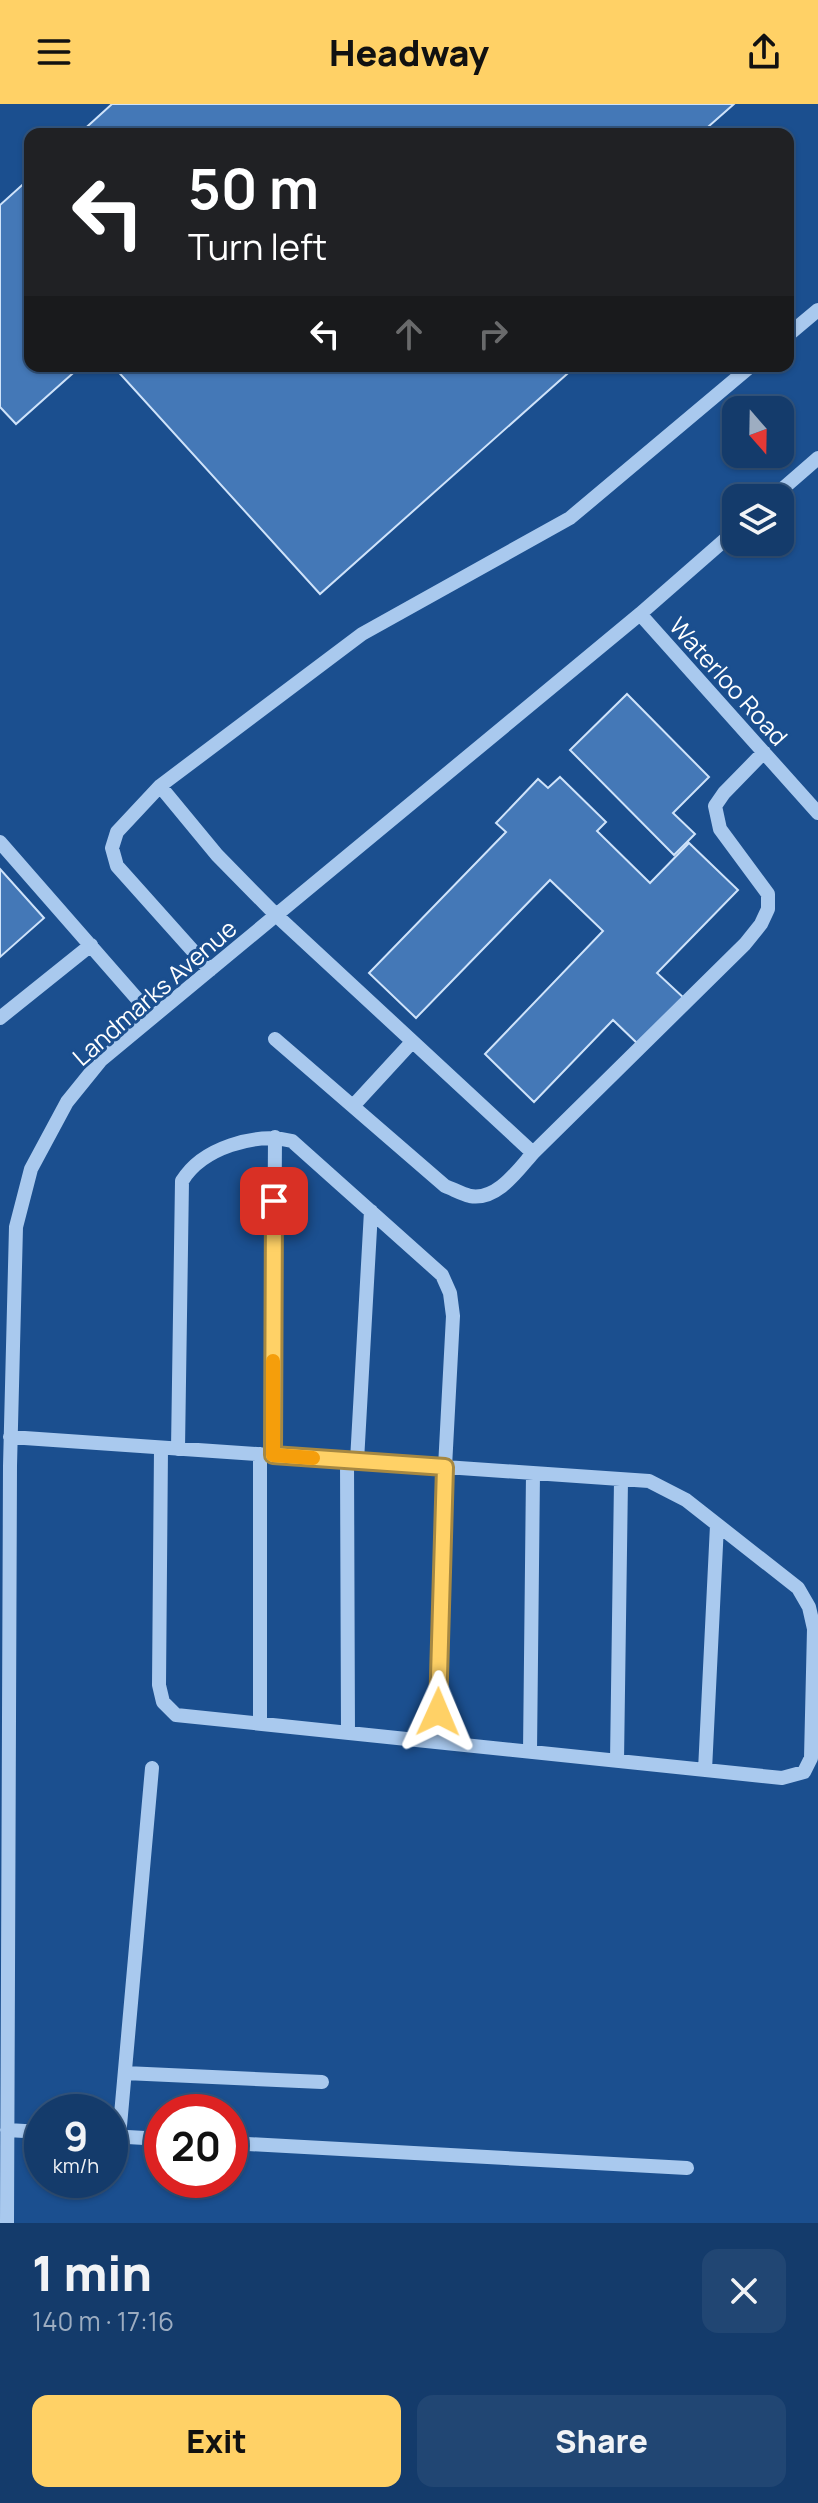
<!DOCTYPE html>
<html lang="en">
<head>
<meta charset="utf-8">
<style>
	:root { --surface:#143b6b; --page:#214673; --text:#f1f3f6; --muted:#9dadc1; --line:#33557e; --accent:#ffd166 }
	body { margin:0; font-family:Manrope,sans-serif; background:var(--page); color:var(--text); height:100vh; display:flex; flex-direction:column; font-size:30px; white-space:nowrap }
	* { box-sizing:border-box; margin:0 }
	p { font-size:26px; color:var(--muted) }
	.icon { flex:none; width:44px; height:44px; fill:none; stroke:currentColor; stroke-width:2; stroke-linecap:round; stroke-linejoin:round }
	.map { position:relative; height:2119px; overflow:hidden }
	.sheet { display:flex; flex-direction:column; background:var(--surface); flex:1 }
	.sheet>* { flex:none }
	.hud { position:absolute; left:24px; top:24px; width:770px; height:244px; border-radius:16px; box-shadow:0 2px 6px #0004,0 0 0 2px var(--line); background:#202124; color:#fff; overflow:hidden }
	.needle { width:52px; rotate:160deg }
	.tools { position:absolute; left:722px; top:292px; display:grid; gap:16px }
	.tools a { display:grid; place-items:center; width:72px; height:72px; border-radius:16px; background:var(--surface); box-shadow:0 2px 6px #0004,0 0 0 2px var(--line); font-size:40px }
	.speed { position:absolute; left:24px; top:1990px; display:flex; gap:16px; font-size:40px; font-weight:700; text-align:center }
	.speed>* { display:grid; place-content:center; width:104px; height:104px; border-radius:50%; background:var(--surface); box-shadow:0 2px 6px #0004,0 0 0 2px var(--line); line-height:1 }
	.speed small { font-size:20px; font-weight:400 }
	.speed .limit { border:12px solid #d22; background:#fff; color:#111 }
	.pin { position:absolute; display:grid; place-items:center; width:68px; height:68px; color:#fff; margin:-34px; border-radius:16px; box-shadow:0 4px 12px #0006 }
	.me { position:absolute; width:88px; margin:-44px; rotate:1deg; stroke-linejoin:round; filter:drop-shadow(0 0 6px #0008) }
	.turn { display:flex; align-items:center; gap:28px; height:168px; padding:0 32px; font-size:36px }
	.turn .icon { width:104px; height:104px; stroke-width:2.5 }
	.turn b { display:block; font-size:56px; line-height:68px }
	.lanes { display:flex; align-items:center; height:76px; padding:0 32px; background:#0003; justify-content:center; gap:40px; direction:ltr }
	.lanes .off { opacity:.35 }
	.round { display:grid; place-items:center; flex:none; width:84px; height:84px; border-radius:16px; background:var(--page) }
	.overview { display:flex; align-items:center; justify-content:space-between; height:136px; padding:0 32px }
	h1 { font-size:48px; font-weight:800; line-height:60px }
	.action { display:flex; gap:16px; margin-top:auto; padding:16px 32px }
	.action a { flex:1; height:92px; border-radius:16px; background:var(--accent); color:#111; font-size:32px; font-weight:800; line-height:92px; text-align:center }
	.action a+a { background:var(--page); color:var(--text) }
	header { display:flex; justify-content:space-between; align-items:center; height:104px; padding:0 32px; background:var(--accent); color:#111; font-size:36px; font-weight:800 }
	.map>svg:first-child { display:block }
	.building { fill:#4478b7; stroke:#cfe3fa; stroke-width:2 }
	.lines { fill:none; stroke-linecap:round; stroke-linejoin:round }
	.minor { stroke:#a9c9ee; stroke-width:14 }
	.route-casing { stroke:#a68842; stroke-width:20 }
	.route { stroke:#ffd166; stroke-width:14 }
	.slow { stroke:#f59e0b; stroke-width:14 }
	.labels { text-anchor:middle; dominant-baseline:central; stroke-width:6; stroke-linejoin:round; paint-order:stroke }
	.street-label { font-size:24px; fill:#fff; stroke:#1b4f8f }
</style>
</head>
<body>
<header><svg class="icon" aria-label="menu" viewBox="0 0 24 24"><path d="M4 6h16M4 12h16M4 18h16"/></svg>Headway<svg class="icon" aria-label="share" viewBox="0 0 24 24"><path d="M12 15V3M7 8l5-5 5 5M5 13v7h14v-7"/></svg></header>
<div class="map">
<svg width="818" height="2119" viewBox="0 0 818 2119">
	<rect width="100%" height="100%" fill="#1b4f8f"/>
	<path class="building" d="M112,0H734L700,30H79Z
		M30,74V262H81L16,320L0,303V101Z
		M113,262H576L320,490Z
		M627,590L709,673L673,709L695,730L674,751L570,646Z
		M560,673L606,718L597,727L650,779L689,739L738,786L657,869L685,895L639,941L613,916L534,998L485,950L603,827L550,776L416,914L369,869L506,728L496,719L538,675L548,684Z
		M0,765L44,814L0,853Z"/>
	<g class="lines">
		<path class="minor" d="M788,231L818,206
			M772,394L818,354
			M640,510L818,709
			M160,682L217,751L276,811L533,1049
			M0,738L153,913
			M210,866L117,762L112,744L117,728L160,682L362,530L570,414L751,262
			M0,914L91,841
			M275,935L445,1082C453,1085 462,1090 470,1092C497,1097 518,1066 533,1049L745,840L761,820L768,805V790L720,725L715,702L724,689L764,648
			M354,1001L412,938
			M10,1333L649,1377L686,1396L798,1484L809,1503L814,1525L811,1654L804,1668L782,1674L176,1611L163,1598L159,1581L161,1344
			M178,1345L182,1077C202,1044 255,1028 292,1037L442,1171L450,1189L453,1212L445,1363L438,1638
			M260,1350V1620
			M273,1351L275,1033
			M347,1356L348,1629
			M357,1357L371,1107
			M530,1648L533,1369
			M617,1657L621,1376
			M705,1666L717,1421
			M125,1969L322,1978
			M7,2026L42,2028
			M110,2032L162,2035
			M119,2033L152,1664
			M230,2039L687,2064
			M7,2119L10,1362L16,1123L31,1065L67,998L101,956L640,510L736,426"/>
	</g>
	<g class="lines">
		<g class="route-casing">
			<path id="route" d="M274,1097L273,1351L445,1363L438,1608"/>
		</g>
		<use href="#route" class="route"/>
		<path class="slow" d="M273,1257V1351L313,1354"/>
	</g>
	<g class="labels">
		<g class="street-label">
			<text transform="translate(729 577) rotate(48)">Waterloo Road</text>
			<text transform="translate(154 888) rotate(-41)">Landmarks Avenue</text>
		</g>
	</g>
</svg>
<div class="tools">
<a><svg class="needle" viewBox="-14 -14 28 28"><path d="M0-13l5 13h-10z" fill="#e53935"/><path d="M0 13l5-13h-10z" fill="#9dadc1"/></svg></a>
<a><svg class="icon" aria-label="layers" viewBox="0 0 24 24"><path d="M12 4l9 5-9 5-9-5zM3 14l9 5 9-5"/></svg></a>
</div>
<div class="speed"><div>9<small>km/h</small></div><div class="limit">20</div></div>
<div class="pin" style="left:274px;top:1097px;background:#d93025"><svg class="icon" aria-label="arrive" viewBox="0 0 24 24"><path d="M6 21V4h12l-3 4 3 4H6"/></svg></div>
<svg class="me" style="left:438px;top:1608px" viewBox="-20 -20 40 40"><path d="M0-17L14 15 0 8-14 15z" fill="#ffd166" stroke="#fff" stroke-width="4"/></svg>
<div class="hud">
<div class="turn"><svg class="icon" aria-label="left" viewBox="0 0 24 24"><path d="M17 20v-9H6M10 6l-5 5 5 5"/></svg><div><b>50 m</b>Turn left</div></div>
<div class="lanes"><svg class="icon" aria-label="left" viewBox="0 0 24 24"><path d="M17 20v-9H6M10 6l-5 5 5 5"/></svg><svg class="icon off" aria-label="ahead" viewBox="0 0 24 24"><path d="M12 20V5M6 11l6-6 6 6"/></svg><svg class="icon off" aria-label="right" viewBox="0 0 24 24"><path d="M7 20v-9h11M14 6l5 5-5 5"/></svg></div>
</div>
</div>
<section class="sheet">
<div class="overview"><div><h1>1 min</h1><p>140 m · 17:16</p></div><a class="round"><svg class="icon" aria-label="close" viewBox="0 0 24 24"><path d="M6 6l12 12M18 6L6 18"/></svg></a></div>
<div class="action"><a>Exit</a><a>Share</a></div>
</section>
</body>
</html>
